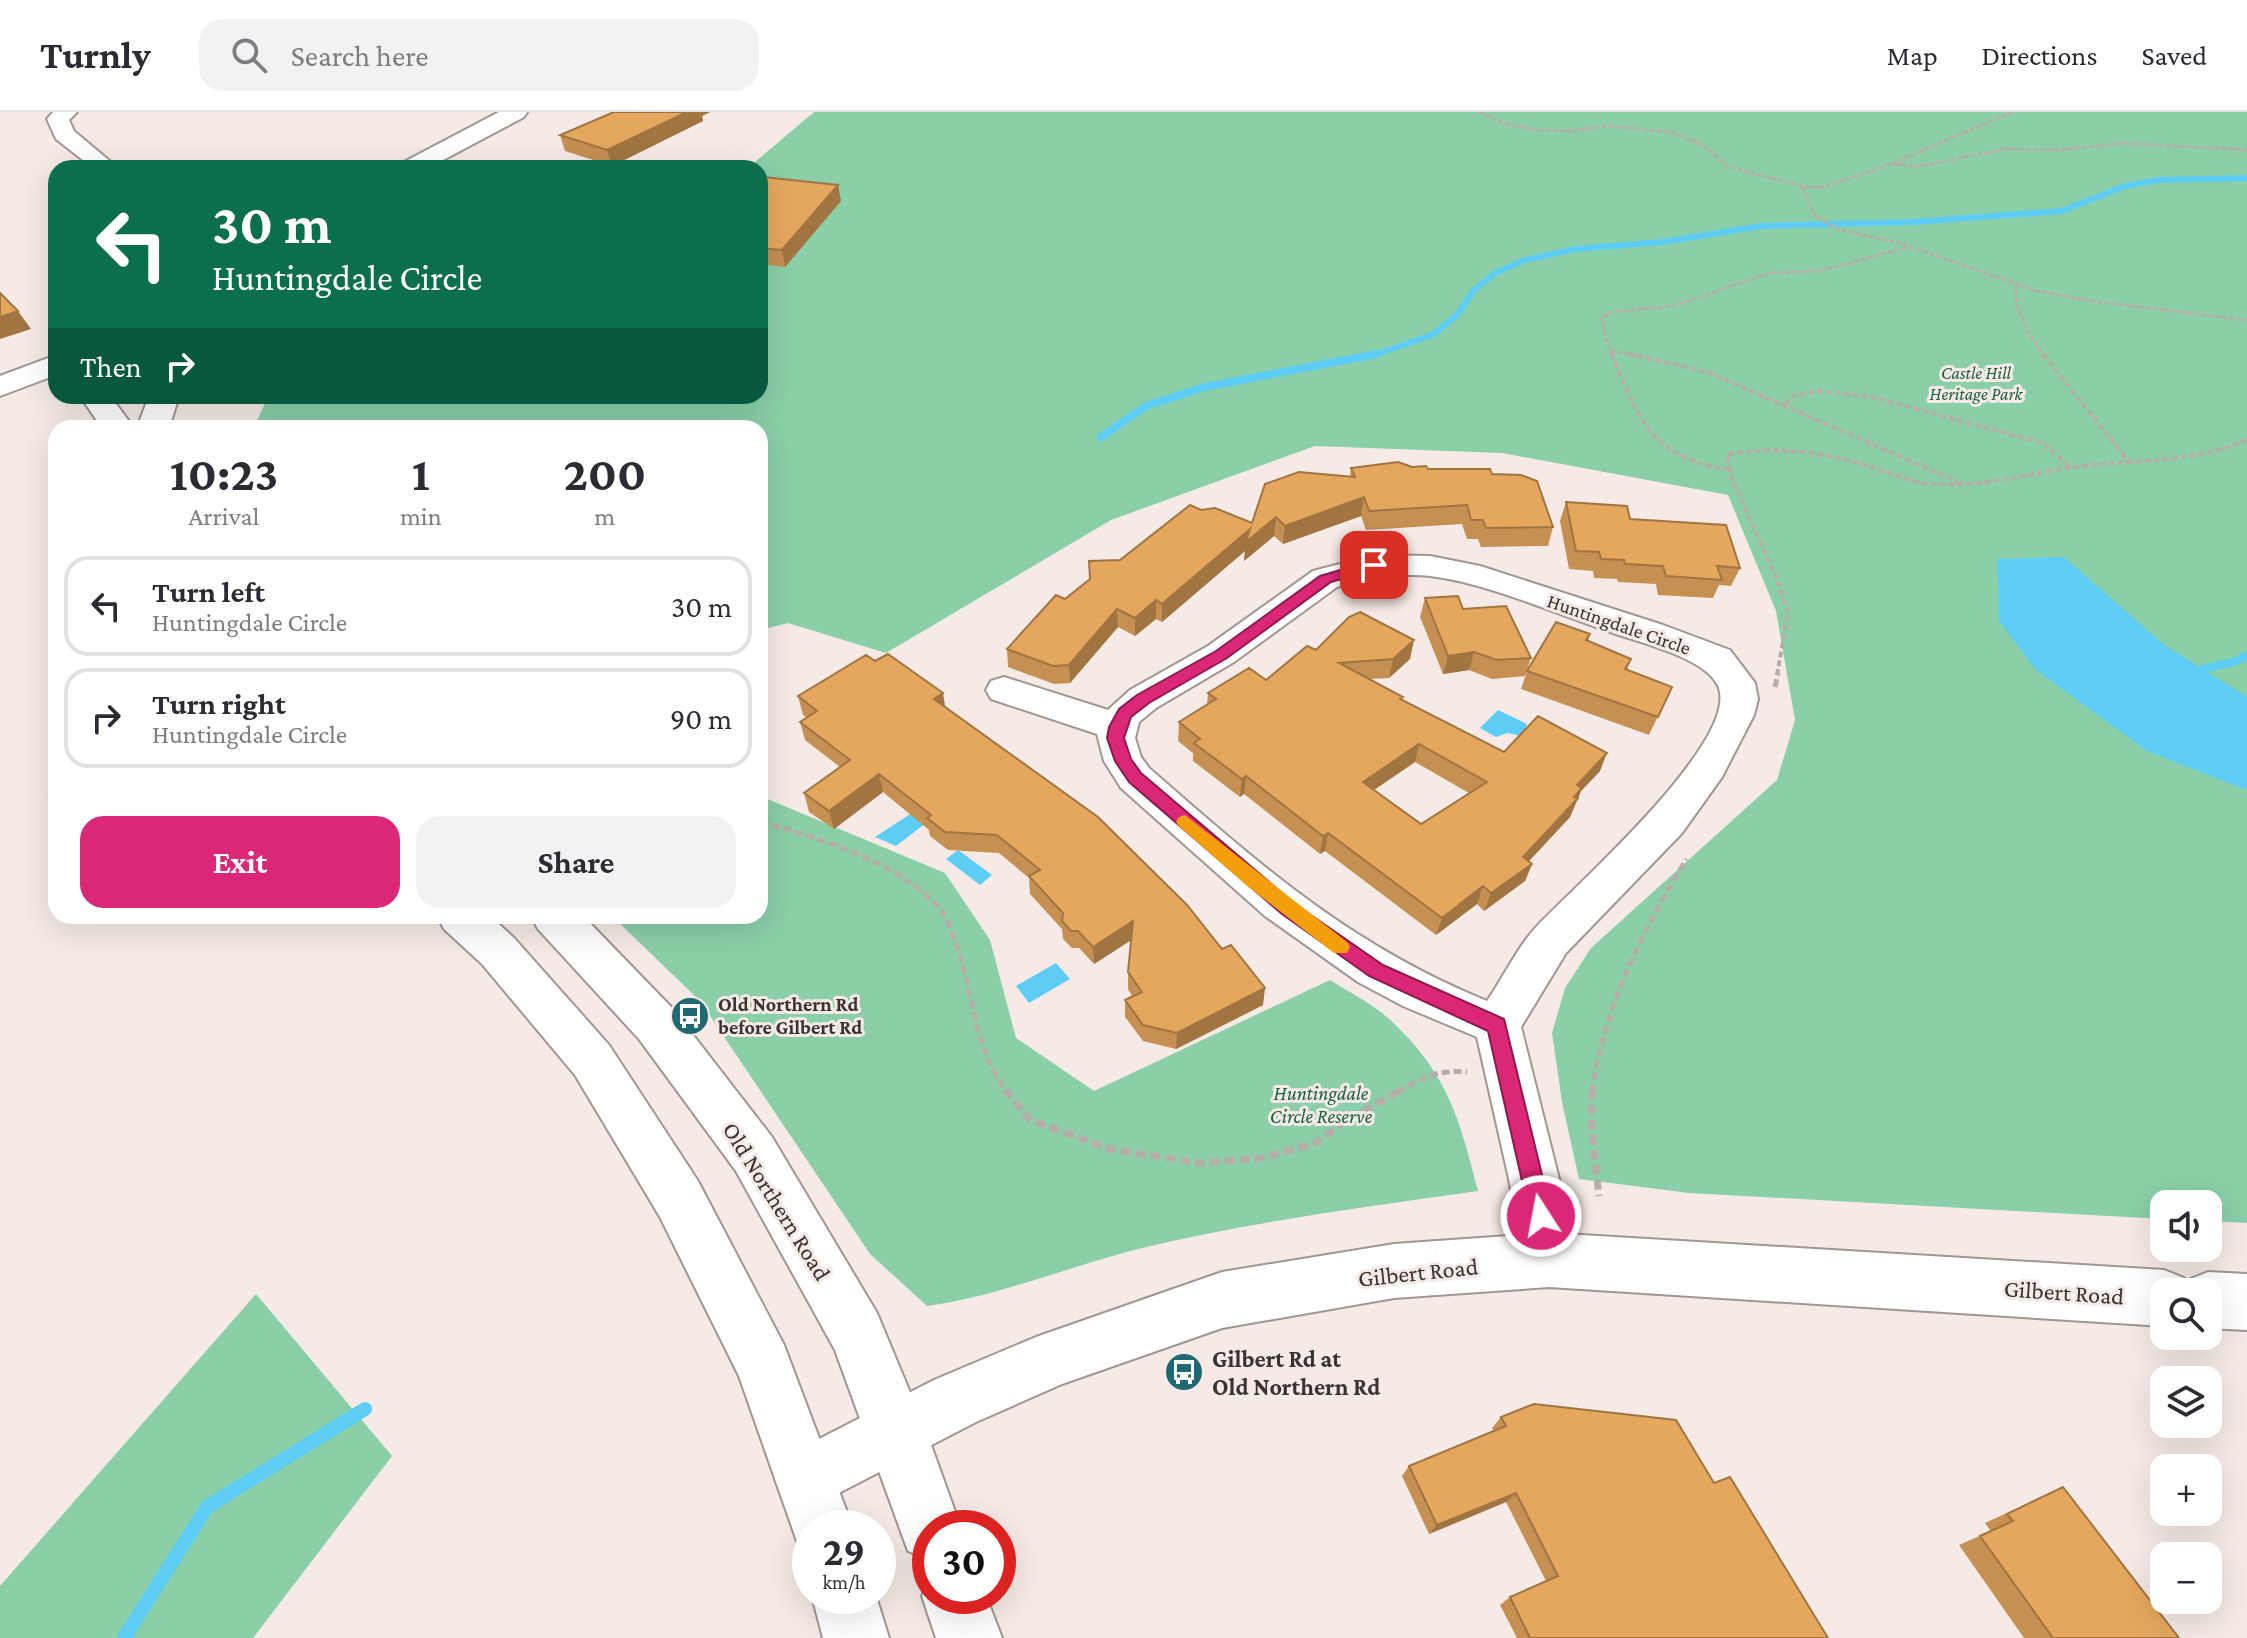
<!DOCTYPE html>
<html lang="en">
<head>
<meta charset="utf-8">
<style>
	:root { --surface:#fff; --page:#f2f2f3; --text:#2b2b33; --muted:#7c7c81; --line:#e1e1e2; --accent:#db2777 }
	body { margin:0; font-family:"Crimson Pro",serif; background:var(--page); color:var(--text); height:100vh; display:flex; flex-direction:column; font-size:30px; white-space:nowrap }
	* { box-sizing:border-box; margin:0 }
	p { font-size:26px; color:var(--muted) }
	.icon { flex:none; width:44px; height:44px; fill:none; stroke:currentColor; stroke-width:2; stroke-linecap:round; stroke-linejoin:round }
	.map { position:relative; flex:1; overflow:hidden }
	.side { position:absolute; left:48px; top:308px; width:720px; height:504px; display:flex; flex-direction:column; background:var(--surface); border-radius:24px; box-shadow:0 8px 32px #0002 }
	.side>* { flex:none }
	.banner { position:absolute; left:48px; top:48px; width:720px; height:244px; border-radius:24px; box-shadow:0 8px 32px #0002; background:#0b6e4f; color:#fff; overflow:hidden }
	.controls { position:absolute; left:2150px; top:1078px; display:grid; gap:16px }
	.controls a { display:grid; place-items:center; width:72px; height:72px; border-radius:16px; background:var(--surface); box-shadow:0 8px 32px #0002; font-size:40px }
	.speed { position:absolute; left:792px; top:1398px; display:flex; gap:16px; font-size:40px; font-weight:700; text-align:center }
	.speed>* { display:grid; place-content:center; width:104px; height:104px; border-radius:50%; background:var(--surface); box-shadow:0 8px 32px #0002; line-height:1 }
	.speed small { font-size:20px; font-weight:400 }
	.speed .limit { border:12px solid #d22; background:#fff; color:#111 }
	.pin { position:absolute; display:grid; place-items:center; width:68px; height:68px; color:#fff; margin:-34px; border-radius:16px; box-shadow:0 4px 12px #0006 }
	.me { position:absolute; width:88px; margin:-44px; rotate:349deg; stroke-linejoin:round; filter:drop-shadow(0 0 6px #0008) }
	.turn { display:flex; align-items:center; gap:28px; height:168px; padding:0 32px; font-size:36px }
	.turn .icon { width:104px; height:104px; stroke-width:2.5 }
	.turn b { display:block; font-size:56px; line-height:68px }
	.then { display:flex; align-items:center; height:76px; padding:0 32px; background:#0003; gap:16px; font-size:30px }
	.eta { display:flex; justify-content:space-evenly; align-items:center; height:136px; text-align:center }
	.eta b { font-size:48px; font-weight:700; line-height:56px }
	.primary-button { display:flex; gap:16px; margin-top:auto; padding:16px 32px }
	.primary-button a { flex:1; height:92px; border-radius:24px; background:var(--accent); color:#fff; font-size:32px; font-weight:700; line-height:92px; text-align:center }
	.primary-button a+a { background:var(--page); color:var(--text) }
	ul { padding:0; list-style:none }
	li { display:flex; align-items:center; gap:24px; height:100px; margin:0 16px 12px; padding:0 16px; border:4px solid var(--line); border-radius:24px }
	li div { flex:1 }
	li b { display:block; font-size:30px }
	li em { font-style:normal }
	header { display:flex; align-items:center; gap:48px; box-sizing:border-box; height:112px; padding:0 40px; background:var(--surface); border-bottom:2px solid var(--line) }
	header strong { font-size:38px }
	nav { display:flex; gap:44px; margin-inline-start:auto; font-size:28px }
	.search { width:560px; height:72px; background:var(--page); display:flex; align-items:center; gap:20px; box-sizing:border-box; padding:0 28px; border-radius:24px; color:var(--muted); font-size:30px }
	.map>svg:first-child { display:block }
	.green { fill:#8acfa8 }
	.water { fill:#5dcdf5 }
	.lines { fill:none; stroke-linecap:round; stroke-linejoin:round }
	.stream-far2 { stroke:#5dcdf5; stroke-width:6 }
	.stream-far1 { stroke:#5dcdf5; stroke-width:8 }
	.stream { stroke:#5dcdf5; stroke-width:14 }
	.street-casing { stroke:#a09692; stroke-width:4 }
	.secondary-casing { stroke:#a09692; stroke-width:4 }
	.primary-casing { stroke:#a09692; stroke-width:4 }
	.path-far3 { stroke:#b6ada9; stroke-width:3; stroke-dasharray:5 2; stroke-linecap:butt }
	.path-far2 { stroke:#b6ada9; stroke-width:4; stroke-dasharray:6 3; stroke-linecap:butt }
	.path-far1 { stroke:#b6ada9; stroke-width:5; stroke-dasharray:8 4; stroke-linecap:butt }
	.path { stroke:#b6ada9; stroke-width:7; stroke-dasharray:10 5; stroke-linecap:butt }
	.street { fill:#fff; fill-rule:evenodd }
	.secondary { fill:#fff; fill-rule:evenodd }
	.primary { fill:#fff; fill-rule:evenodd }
	.wall { fill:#c59051; fill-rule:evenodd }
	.shaded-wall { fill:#a07542 }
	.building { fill:#e5a75e; stroke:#a07542; stroke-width:2; fill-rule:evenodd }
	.route { fill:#db2777; stroke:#8e194d; stroke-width:2 }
	.slow { fill:#f59e0b }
	.labels { text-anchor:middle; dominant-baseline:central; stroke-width:6; stroke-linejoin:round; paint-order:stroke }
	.far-park-label { font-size:18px; font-style:italic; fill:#1c6141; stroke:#f5eae5 }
	.street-label { font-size:20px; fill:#373331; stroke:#f5eae5 }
	.poi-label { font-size:20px; font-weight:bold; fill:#373331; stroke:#f5eae5; text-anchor:start }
	.park-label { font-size:20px; font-style:italic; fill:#1c6141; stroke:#f5eae5 }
	.near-street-label { font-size:24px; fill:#373331; stroke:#f5eae5 }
	.near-poi-label { font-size:24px; font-weight:bold; fill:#373331; stroke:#f5eae5; text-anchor:start }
</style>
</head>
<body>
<header>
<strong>Turnly</strong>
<div class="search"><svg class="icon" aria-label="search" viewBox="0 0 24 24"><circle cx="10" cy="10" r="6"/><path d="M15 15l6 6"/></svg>Search here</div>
<nav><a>Map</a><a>Directions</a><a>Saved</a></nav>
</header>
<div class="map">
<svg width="2247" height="1526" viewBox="0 0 2247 1526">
	<rect width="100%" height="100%" fill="#f5eae5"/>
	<path class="green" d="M814,0H2247V1111L2208,1109V1092H2164V1107L1689,1081L1579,1067L1562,990L1552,921L1565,876L1591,836L1777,668L1795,608L1776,499L1728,383L1502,341L1315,334L1111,408L886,541L788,511L760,518V316H254L268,284H760V56H748Z
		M760,684L945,761L990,828L1016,926L1094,979L1330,868C1349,880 1371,891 1388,906C1447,960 1459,1004 1478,1079C1364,1095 1250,1110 1138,1137C1067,1155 999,1184 927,1194L870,1142L700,889L612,804H760Z
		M256,1182L392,1344L253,1526H0V1474Z"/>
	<path class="water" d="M2064,445L2164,533L2247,585V678L2147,639L2036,558L1999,509L1997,447Z
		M1498,598L1527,612L1521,624L1507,621L1496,625L1480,616Z
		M921,695L934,705L896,734L875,725Z
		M958,738L992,763L980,773L946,747Z
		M1056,851L1070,867L1029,891L1016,874Z"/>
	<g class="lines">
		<path class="stream-far2" d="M1372,244L1434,222L1458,202L1474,178L1495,161L1525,148L1576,137L1662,130L1762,114L1913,110L2062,99L2125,74L2158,68L2247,66"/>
		<path class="stream-far1" d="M1101,325L1146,294L1205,275L1377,242
			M2203,557L2237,549L2247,543"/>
		<path class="stream" d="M124,1526L207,1395L365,1297"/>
		<g class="street-casing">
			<path id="street" d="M53,0H77L69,8L74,19L118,56H93L56,27L47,7Z
				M1374,443L1430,444L1480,454L1663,513L1730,538L1755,571L1758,587L1754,603L1722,665L1682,721L1566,841L1521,915L1559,1067L1575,1148L1568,1166L1549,1173L1530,1166L1523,1148L1509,1067L1477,925L1403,894L1358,870L1265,804L1121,676L1104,649L1097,622L991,587L986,578L991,569L1004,565L1108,598L1130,578L1208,534L1313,459ZM1375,463C1393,464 1412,462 1430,464C1488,471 1559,503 1616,522C1643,531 1703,546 1717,572C1747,623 1572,777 1538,813C1518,834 1504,864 1487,889C1349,833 1259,752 1149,656L1141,645L1135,626L1139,610L1156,596L1234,550L1337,475Z"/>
		</g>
		<g class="secondary-casing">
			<path id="secondary" d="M1549,1121L2164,1158L2184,1166L2186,1173L2188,1168L2208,1160L2247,1162V1218L2208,1216V1180H2164V1214L1549,1175L1394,1186L1222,1216L1062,1272L976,1310L806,1398L784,1389L775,1367L784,1345L934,1268L1036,1225L1222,1160L1394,1132Z"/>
		</g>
		<g class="primary-casing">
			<path id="primary" d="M499,0H527L524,5L428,56H398L402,51Z
				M56,243V263L0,284V264Z
				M80,284H110L134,316H102Z
				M149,284H179L169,316H137Z
				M437,804H490L514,826L609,933L698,1069L784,1233L853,1416H810V1442L800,1438L739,1264L660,1105L575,963L482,852L444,817Z
				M531,804H583L673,897L772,1025L877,1201L926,1319L961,1416H930V1448L908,1439L835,1238L736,1059L639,927L538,817Z
				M930,1464V1484H986L1002,1526H936L922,1484Z
				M812,1484H876L889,1526H823Z"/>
		</g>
		<path class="path-far3" d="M1479,0L1509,13L1538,18L1570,19L1610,14L1671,20L1705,34L1728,55L1802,74L1823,75L1891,52L2012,0
			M1895,52L1918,55L2003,37L2060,38L2123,31L2247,38
			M1802,74L1815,104L1838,117L1902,132L2037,179L2091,189L2247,208
			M2017,171C2012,198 2029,222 2044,244
			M1611,239L1641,244
			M1611,244L1601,206L1611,200L1673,194L1770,161L1820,159L1908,135"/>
		<path class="path-far2" d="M1611,242C1638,306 1654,349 1729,357
			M1629,242L1707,260L1963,372
			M2043,242L2129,350
			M1785,292L1794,283L1819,279L1872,285L2043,331L2070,355
			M1777,563L1788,501L1776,465L1732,367L1727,343C1777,333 1823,340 1871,355C1888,360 1905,368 1923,371C1974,378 2024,362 2074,355C2133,347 2191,352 2247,328"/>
		<path class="path-far1" d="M1775,575L1778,561
			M760,710C819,726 899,750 940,797C950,809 962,850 966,866C975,904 982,949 1007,980
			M1398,980C1422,966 1438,957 1467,960
			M1592,980C1604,896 1642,818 1687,747"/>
		<path class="path" d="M1005,978L1030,1008L1110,1037L1198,1051L1262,1046L1315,1031L1344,1010L1401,978
			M1592,978L1591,1010L1599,1084"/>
		<use href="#street" class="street"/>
		<use href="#secondary" class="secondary"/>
		<use href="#primary" class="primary"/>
	</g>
	<path class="wall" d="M614,0H710L702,4L703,9L612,54L565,39L560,23Z
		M760,69L841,89L785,155L760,152Z
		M1412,355L1428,357L1492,362L1553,415L1548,434L1481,435L1478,427H1467L1462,412L1366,418L1361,404L1283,432L1274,424L1244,449L1245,439L1162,510L1156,507L1135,524L1118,515L1070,571L1054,572L1008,555L1007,537L1065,487L1089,468L1120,448L1201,398L1252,411L1350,365L1351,356Z
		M1566,390L1630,407L1740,456L1731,474L1719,473L1713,486L1658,483L1656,472L1618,470L1617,467L1594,466L1593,459L1569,457L1560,409Z
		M1425,486L1463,497L1531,546L1525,564L1492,567L1469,558L1443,562L1420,505Z
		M1590,522L1588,529L1631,547L1627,558L1672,575L1649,623L1521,577L1527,559Z
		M1316,538L1410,547L1389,566L1369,567L1402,588L1504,640L1600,659L1581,679L1570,705L1529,749L1532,752L1525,769L1484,799L1477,792L1436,823L1325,739L1320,742L1244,682L1240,685L1193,649V641L1178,629L1179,610L1207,593L1208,581L1266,568ZM1415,650L1469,681L1421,712L1374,678Z
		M798,584L945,595L1263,893L1176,937L1143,929L1125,905V888L1132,884L1128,877V860L1131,828L1094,852L1079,836H1072L1063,827L1062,817L1030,782L1029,766L999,741L948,738L930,724L929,718L883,680L834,717L809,700L804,681L840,655L805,628L800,610L807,606L803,603Z
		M1501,1305L1714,1371L1828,1526H1517L1500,1493L1510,1485L1546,1469L1506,1390L1429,1422L1402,1364L1409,1354L1494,1319L1492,1316Z
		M2063,1375L2179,1526H2024L1959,1433L1991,1419L1985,1411Z"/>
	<path class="shaded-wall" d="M687,0H710L702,4L703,9L612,54L607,38Z
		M838,73L841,89L785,155L782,138Z
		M18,199L31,217L0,227V205Z
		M1364,385L1361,404L1283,432L1285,414Z
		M1276,405L1274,424L1244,449L1245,439L1162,510V492L1250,417Z
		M1156,488V507L1135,524V506Z
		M1117,497L1118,515L1070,571L1069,553Z
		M1414,528L1410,547L1389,566L1393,547Z
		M1474,540L1469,558L1443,562L1448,544Z
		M943,581L946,600L934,587Z
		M1419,632L1415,650L1359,688L1363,670Z
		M1607,641L1600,659L1581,679L1570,705L1516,763L1523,745L1577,673Z
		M879,662L883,680L834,717L829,699Z
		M1246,664L1244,682L1240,685L1242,667Z
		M1328,721L1325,739L1320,742L1323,724Z
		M1532,752L1525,769L1484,799L1491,781Z
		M1483,774L1477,792L1436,823L1442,806Z
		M1133,809V827L1094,852L1093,835Z
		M1265,876L1263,893L1176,937L1177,921Z
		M1516,1381L1506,1390L1429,1422L1437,1413Z"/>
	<path class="building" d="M614,0H687L607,38L560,23Z
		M764,65L838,73L782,138L760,136V69Z
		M0,181L18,199L0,205Z
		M1398,350L1412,355L1426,354L1428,357H1490L1492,362L1521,363L1537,369L1553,415L1486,416L1483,408H1471L1467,393L1369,399L1364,385L1285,414L1276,405L1246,430L1250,417L1162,492L1156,488L1135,506L1117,497L1069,553L1053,554L1007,537L1056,483L1065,487L1090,467L1089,449L1120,448L1190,393L1201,398L1215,396L1252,411L1265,372L1299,360L1355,365L1351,356Z
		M1566,390L1627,394L1630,407L1726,413L1740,456L1717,454L1722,468L1666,464L1663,454L1625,452L1624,448L1601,447L1599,440L1576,439Z
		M1458,484L1463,497L1506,494L1531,546L1497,548L1474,540L1448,544L1425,486Z
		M1360,500L1414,528L1393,547L1339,551L1403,585L1400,587L1504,640L1538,604L1607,641L1577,673L1582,676L1574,685L1578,686L1523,745L1532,752L1491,781L1483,774L1442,806L1328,721L1323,724L1246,664L1242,667L1194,631L1200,627L1179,610L1216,587L1208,581L1249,556L1266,568L1307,534L1316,538L1349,505ZM1419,632L1487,670L1421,712L1363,670Z
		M1556,510L1590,522L1586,528L1631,547L1625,557L1672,575L1658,605L1527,559Z
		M888,542L943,581L934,587L1098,705L1187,793L1222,837L1231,833L1265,876L1177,921L1143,913L1125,888L1142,880L1128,860L1133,809L1093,835L1078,819H1071L1062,809L1063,801L1029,764L1040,758L997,723L945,720L927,706L931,703L879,662L829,699L804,681L850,648L800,610L817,599L798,584L866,543L875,549Z
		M56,674V694L49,684L54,682L50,677Z
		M1534,1292L1676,1308L1714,1371L1730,1365L1828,1526H1530L1510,1485L1558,1464L1516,1381L1437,1413L1409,1354L1506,1314L1501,1305Z
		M2063,1375L2179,1526H2053L1980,1424L2013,1409L2007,1402Z"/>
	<path class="route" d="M1374,448L1382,453L1380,456L1331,470L1227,546L1149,591L1131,605L1124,626L1131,647L1141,661L1295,792L1383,853L1504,907L1552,1104L1549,1111L1541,1115L1533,1111L1530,1104L1488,919L1369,864L1282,802L1129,670L1115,649L1107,626L1109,615L1119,597L1137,583L1216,539L1320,464Z"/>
	<path class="slow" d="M1185,703L1347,830L1350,835L1347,841H1334L1246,773L1179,714L1176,710L1179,705Z"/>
	<defs>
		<g id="bus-disc" transform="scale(2)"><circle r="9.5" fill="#1f6a72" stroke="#f5eae5"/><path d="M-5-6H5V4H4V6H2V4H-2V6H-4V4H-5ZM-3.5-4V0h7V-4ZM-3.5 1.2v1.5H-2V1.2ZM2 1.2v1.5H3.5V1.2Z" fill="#fff"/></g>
	</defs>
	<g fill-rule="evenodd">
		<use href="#bus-disc" x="690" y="904"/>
		<use href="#bus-disc" x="1184" y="1260"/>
	</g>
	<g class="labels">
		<g class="far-park-label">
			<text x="1976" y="261">Castle Hill<tspan x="1976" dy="21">Heritage Park</tspan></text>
		</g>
		<g class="street-label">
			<text transform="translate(1619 512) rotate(19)">Huntingdale Circle</text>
		</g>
		<g class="poi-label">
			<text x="718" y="892">Old Northern Rd<tspan x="718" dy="23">before Gilbert Rd</tspan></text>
		</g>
		<g class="park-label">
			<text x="1321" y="981">Huntingdale<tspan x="1321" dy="23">Circle Reserve</tspan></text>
		</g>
		<g class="near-street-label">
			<text transform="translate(777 1089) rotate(58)">Old Northern Road</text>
			<text transform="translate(1418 1160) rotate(-6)">Gilbert Road</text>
			<text transform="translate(2064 1180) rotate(4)">Gilbert Road</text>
		</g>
		<g class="near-poi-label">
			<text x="1212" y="1246">Gilbert Rd at<tspan x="1212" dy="28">Old Northern Rd</tspan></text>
		</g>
	</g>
</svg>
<div class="controls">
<a><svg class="icon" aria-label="sound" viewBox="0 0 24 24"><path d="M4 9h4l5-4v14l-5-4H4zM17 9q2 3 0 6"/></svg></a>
<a><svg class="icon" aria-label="search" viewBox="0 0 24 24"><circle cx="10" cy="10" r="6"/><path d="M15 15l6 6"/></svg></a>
<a><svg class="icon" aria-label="layers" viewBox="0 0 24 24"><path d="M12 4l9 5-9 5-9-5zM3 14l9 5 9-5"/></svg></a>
<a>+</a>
<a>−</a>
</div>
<div class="speed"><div>29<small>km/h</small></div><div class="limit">30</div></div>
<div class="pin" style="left:1374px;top:453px;background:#d93025"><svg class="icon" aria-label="arrive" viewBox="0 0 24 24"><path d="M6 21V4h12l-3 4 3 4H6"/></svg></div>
<svg class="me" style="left:1541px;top:1104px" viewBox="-20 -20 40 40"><circle r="17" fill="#db2777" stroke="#fff" stroke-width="3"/><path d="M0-11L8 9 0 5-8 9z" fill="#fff"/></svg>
<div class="banner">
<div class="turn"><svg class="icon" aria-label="left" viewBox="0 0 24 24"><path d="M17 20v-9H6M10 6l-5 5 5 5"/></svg><div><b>30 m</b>Huntingdale Circle</div></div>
<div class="then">Then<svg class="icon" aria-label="right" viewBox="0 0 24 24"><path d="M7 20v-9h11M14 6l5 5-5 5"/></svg></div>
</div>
<section class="side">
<div class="eta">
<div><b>10:23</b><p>Arrival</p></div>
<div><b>1</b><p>min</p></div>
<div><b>200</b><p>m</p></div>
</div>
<ul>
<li><svg class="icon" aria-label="left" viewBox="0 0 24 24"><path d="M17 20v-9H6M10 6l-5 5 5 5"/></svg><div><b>Turn left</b><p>Huntingdale Circle</p></div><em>30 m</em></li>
<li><svg class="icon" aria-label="right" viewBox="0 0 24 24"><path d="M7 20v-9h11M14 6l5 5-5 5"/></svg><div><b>Turn right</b><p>Huntingdale Circle</p></div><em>90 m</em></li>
</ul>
<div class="primary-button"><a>Exit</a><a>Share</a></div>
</section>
</div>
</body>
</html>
